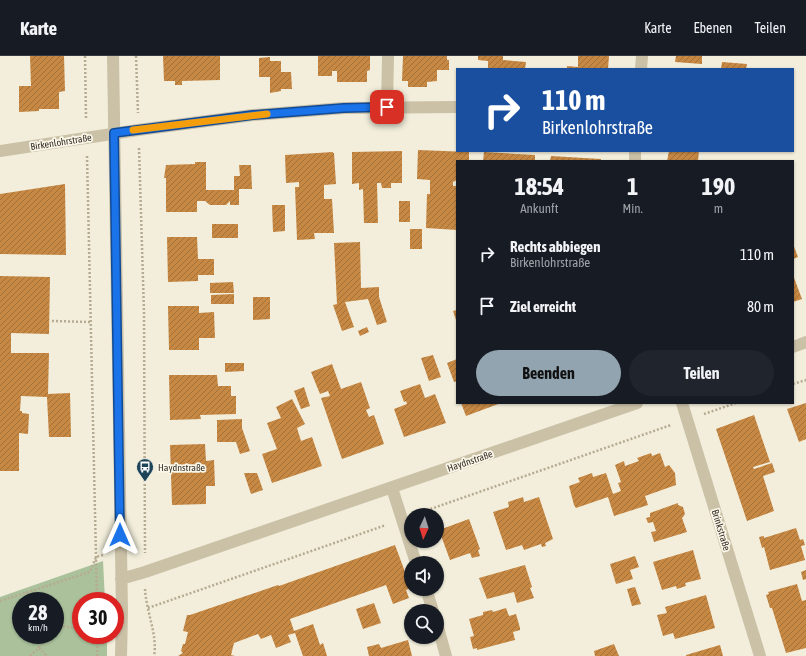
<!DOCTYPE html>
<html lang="de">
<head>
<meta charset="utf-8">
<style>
	:root { --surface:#171b24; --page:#20242c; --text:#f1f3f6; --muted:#9ea1a6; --line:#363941; --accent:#92a4af }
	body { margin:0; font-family:"Asap Condensed",sans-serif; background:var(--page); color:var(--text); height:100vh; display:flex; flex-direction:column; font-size:15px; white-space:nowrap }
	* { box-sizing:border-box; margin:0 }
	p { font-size:13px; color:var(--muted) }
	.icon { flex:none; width:22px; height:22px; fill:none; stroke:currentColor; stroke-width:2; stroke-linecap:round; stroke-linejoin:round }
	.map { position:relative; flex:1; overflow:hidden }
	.side { position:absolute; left:456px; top:104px; width:338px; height:244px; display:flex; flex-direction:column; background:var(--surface); border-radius:0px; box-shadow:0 1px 3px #0004 }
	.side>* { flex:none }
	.guide { position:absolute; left:456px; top:12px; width:338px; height:84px; border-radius:0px; box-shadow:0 1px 3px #0004; background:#1a4fa0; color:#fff; overflow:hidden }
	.needle { width:26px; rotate:184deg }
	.controls { position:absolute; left:404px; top:452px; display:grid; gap:8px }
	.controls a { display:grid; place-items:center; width:40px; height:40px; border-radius:50%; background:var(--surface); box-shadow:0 1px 3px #0004; font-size:20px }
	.speed { position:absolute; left:12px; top:536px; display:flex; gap:8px; font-size:20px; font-weight:700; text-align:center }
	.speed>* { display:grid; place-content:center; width:52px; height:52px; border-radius:50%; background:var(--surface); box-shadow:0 1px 3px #0004; line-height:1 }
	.speed small { font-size:10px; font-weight:400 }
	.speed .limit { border:6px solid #d22; background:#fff; color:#111 }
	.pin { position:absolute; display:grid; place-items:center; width:34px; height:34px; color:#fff; margin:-17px; border-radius:8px; box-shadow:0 2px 6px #0006 }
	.me { position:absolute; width:44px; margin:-22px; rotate:0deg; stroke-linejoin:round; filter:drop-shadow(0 0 3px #0008) }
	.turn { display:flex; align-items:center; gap:14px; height:84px; padding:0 20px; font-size:18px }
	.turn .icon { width:52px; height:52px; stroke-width:2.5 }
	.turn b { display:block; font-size:28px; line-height:34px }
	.eta { display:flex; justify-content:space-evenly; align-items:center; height:68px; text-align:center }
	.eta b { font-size:24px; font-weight:700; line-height:28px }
	.cta { display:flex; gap:8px; margin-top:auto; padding:8px 20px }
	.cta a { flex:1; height:46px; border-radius:24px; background:var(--accent); color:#111; font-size:16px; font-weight:700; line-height:46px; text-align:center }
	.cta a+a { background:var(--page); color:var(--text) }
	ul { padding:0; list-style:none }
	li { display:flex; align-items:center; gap:12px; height:52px; padding:0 20px }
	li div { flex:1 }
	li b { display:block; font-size:15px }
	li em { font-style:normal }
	header { display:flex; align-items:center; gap:24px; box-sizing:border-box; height:56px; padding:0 20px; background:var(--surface); border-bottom:1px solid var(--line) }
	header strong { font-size:19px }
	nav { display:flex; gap:22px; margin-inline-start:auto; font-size:14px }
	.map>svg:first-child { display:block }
	.green { fill:#aac19b; fill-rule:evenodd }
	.building { fill:url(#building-hatch) }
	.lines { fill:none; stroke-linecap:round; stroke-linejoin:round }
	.path { stroke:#b6ab91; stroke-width:2.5; stroke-dasharray:2 2; stroke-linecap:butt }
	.street { stroke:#cac1a7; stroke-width:12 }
	.route-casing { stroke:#114b97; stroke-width:10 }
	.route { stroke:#1a73e8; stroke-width:7 }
	.slow { stroke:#f59e0b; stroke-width:7 }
	.labels { text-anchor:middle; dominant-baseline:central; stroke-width:3.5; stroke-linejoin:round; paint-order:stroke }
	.street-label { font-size:10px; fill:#373028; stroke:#faf6e8 }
	.poi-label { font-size:10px; fill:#373028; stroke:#faf6e8; text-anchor:start }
</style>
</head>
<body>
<header>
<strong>Karte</strong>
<nav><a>Karte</a><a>Ebenen</a><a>Teilen</a></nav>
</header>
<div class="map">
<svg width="806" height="600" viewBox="0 0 806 600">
	<defs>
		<pattern id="building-hatch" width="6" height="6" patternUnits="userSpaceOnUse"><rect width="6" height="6" fill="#c78844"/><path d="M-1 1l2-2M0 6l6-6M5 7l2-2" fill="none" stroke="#a27039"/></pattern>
	</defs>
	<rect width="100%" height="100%" fill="#f2eedb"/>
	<path class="green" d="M103,505L105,545H81V579H107V600H0V541ZM21,545H55V579H21Z"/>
	<path class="building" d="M30,0H64L65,35L59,36V53H39V55L19,56V30H31Z
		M163,0H220V24L182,25V29H175V25H164Z
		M318,0H370V14L367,15V26H337V15H332V20H318Z
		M403,0H447V4H449V14H437V25L427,26V31H408V25H402Z
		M478,0H503V4L526,6L525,13H488V5L478,4Z
		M578,0H609L608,13H567V10L578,11Z
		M676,0H702V8L675,6Z
		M270,1V5H281V16H291L292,33H281V35L270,37V21H259V2Z
		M722,6L747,8L746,13H721Z
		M418,94L469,96V105H457V124L453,126V130H457V174L426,172L427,138H430V124L417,123Z
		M402,95V127H391V132H382L381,127H377L378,167H364L363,133L359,134V127L352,128V96Z
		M669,95H699L698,105H667Z
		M333,96V97H334L336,128L324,129V143H332L334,177H314L315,183L297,184L295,131H299V126L286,127L285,99Z
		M484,96L535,99V105H483Z
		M551,100L601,103V105H550Z
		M195,106H206V134H234V120H240L239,109H251L252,133H239V149H230V145L226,149H210L205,145H197V156H166V122H164L166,109L195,108Z
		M65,128L66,199L0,198V138Z
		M399,145H410V166H399Z
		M272,149H285V175L273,176Z
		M212,168H238V182H212Z
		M410,173H422V193H410Z
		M167,181H197L198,203H214V219H198V225L168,226Z
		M360,186L361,232L379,231V241L387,266L377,269L368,243L345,246L354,271L342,275L333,249L337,248L334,187Z
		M793,188L798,201L793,203Z
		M793,219L802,243L793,246Z
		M0,220L50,221L49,278L11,277V297H49L48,338L70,337L71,381H49L47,341L21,340L20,355H22V357L29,358L28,378L19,377V415H0Z
		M233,226L234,237H210V227Z
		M234,238V248H211V239Z
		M253,241H270V263L253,264Z
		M168,250H199V257L214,256L215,282H199V294H169Z
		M457,254V267L453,255Z
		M367,271L369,276L360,280L358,275Z
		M433,299L441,321L429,325L421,302Z
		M457,303V325L454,326L447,307Z
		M225,307H244V315L225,316Z
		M332,308L341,333L361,326L370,352L366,354L369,361L374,359L384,388L342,403L321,342L330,340L328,335L320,338L311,316Z
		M169,319H217L218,330H231V340H236V358L200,359L201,363L170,364Z
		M420,328L425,342L435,338L446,367L404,381L394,353L407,348L406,345L404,346L400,335Z
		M304,331L310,350L301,353L294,335Z
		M292,343L305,368L297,372L301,385L312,381L322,410L272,427L262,398L277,393L267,367L281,362L276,351Z
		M461,347H501L466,360Z
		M806,347V383L799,386L787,353Z
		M754,359L770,406L753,411L754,413L772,407L775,416L763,420L774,455L747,465L716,373Z
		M242,363V372L250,395L240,398L236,386H217V364Z
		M205,388L206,405L214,404L215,430H206V448L172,449L170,389Z
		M651,397L652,400L660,397L665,411L669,409L675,417L676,429L645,440L648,449L614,460L608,441L576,452L574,449L569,430L580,426L578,422L592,417L593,421L606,417L613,438L621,435L618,427L621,426L615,409L624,405L625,410L639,405L637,402Z
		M244,417H257L263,434L251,438Z
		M523,441L524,446L539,441L553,483L545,487L546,490L542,491L541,488L524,494L522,489L506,494L493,456L509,451L508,446Z
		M678,447V449L683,451L685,458L683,461L682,462L687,476L654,486L651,476L656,475L653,466L648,467L646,462L650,461V457Z
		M469,463L480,493L478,494L480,500L472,502L470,497L450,504L439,474Z
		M796,472L800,484L803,483L805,489L801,490L805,504L770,514L764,491L762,492L759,481L764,480V482Z
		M395,489L411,532L406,534L409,542L393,548L386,529L290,563L294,575L313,568L320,589L323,587L327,600H303L295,577L288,579L291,586L276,592L271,579L261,583L258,578L234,587L231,599L235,600H178L183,597L181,595L183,588H185L188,576L183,575L187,559H190L278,529L279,530Z
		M693,494L701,523L685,527L686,530L677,533L676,530L662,534L653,506Z
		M635,500L639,511L630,514L633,523L616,528L610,508Z
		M525,509L532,531L530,532L534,542L517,547L514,536L487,543L479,522Z
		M806,514V523L803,524L801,516Z
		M797,528L802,545L806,544V592L786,597L772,552H770L766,539L769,538L768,536Z
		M635,531L641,548L632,550L627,533Z
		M706,539L715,572L675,583L673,577L663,580L657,559L667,557L665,551Z
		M374,547L381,567L363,573L356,553Z
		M506,552L509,560L516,558L520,572V574L513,576L515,584L477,594V592L473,593L470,581L474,580L469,563L483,559V556L492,554L493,556Z
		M408,584L412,600H369L367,591L379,588L381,592Z
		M614,588L619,600H595L594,595Z
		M720,589L723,600H686V599Z"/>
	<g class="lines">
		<path class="path" d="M85,0L86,63
			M136,0L138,57
			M139,92L144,256L145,497
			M87,100L97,545
			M52,265L90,266
			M793,328L806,324
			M704,358L736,347
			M419,457L671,369
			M145,533C146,555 158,580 154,600
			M26,536L31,545
			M0,545L90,516L96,501L103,499
			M148,552L386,469
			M55,569L81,573
			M39,592L43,579
			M30,600L39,592L47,600
			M97,600L98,579"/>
		<path class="street" d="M113,0L122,556L121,600
			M641,13L642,0
			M387,51L388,0
			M0,95L138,74L253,59L344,52L457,51
			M635,105V95
			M793,291L806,286
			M682,347L760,600
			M392,432L416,507
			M121,523L145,516L637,347
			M426,533L433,555
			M437,568L446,600"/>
	</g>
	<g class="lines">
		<g class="route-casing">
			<path id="route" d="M120,479L114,77L253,59L344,52L387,51"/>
		</g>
		<use href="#route" class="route"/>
		<path class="slow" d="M133,74L267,58"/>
	</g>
	<defs>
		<g id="bus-pin" transform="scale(0.9)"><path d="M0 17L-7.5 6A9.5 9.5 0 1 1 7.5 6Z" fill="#1d4459" stroke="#faf6e8"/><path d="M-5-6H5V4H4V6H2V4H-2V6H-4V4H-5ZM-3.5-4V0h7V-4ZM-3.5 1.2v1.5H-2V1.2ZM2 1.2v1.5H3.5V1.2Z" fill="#fff"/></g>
	</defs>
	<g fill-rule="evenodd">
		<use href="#bus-pin" x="145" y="411"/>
	</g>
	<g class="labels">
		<g class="street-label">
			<text transform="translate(61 86) rotate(-9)">Birkenlohrstraße</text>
			<text transform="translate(470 405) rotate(-19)">Haydnstraße</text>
			<text transform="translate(721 474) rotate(73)">Brinkstraße</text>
		</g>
		<g class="poi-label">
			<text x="158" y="411">Haydnstraße</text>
		</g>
	</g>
</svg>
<div class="controls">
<a><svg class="needle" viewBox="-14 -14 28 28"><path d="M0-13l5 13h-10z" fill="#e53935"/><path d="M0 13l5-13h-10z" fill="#9ea1a6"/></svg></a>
<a><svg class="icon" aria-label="sound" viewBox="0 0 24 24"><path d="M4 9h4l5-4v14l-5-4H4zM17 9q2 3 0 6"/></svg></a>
<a><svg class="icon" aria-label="search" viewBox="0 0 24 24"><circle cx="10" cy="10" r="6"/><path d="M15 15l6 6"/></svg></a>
</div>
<div class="speed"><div>28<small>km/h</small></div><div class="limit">30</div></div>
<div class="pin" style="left:387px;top:51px;background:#d93025"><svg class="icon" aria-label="arrive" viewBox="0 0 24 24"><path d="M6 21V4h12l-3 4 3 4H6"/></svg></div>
<svg class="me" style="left:120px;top:479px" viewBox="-20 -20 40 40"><path d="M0-17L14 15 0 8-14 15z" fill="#1a73e8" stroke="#fff" stroke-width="4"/></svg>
<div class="guide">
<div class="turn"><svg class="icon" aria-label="right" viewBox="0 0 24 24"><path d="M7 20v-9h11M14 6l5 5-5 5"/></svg><div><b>110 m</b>Birkenlohrstraße</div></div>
</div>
<section class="side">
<div class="eta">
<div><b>18:54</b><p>Ankunft</p></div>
<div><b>1</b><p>Min.</p></div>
<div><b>190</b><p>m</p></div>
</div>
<ul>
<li><svg class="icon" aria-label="right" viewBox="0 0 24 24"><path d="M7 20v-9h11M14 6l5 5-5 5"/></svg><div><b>Rechts abbiegen</b><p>Birkenlohrstraße</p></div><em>110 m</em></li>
<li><svg class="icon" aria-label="arrive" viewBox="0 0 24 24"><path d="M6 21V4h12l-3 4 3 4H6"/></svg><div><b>Ziel erreicht</b></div><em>80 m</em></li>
</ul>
<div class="cta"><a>Beenden</a><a>Teilen</a></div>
</section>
</div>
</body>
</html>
